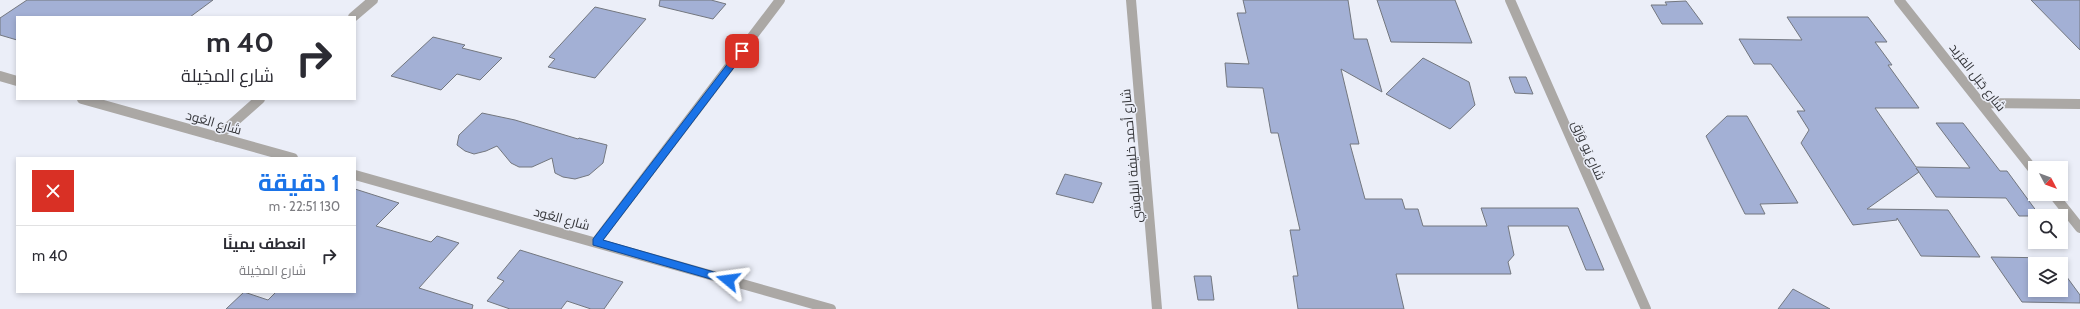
<!DOCTYPE html>
<html lang="ar">
<head>
<meta charset="utf-8">
<style>
	:root { --surface:#fff; --page:#f2f2f3; --text:#2b2b33; --muted:#7c7c81; --line:#e1e1e2; --accent:#1a73e8 }
	body { margin:0; font-family:Cabin,Cairo,sans-serif; background:var(--page); color:var(--text); direction:rtl; height:100vh; display:flex; flex-direction:column; font-size:15px; white-space:nowrap }
	* { box-sizing:border-box; margin:0 }
	p { font-size:13px; color:var(--muted) }
	.icon { flex:none; width:22px; height:22px; fill:none; stroke:currentColor; stroke-width:2; stroke-linecap:round; stroke-linejoin:round }
	.map { position:relative; flex:1; overflow:hidden; direction:ltr }
	.sheet { position:absolute; left:16px; top:157px; width:340px; height:136px; display:flex; flex-direction:column; background:var(--surface); border-radius:0px; box-shadow:0 2px 6px #0003; direction:rtl }
	.sheet>* { flex:none }
	.banner { position:absolute; left:16px; top:16px; width:340px; height:84px; border-radius:0px; box-shadow:0 2px 6px #0003; direction:rtl; background:#fff; color:var(--text); overflow:hidden }
	.needle { width:26px; rotate:131deg }
	.tools { position:absolute; left:2028px; top:161px; display:grid; gap:8px }
	.tools a { display:grid; place-items:center; width:40px; height:40px; border-radius:0px; background:var(--surface); box-shadow:0 2px 6px #0003; font-size:20px }
	.pin { position:absolute; display:grid; place-items:center; width:34px; height:34px; color:#fff; margin:-17px; border-radius:8px; box-shadow:0 2px 6px #0006 }
	.me { position:absolute; width:44px; margin:-22px; rotate:286deg; stroke-linejoin:round; filter:drop-shadow(0 0 3px #0008) }
	.turn { display:flex; align-items:center; gap:14px; height:84px; padding:0 16px; font-size:18px }
	.turn .icon { width:52px; height:52px; stroke-width:2.5 }
	.turn b { display:block; font-size:28px; line-height:34px }
	.round { display:grid; place-items:center; flex:none; width:42px; height:42px; border-radius:0px; background:var(--page) }
	.summary { display:flex; align-items:center; justify-content:space-between; height:68px; padding:0 16px }
	h1 { font-size:24px; font-weight:700; line-height:30px; color:var(--accent) }
	ul { padding:0; list-style:none }
	li { display:flex; align-items:center; gap:12px; height:60px; padding:0 16px; border-top:1px solid var(--line) }
	li div { flex:1 }
	li b { display:block; font-size:15px }
	li em { font-style:normal }
	.map>svg:first-child { display:block }
	.building { fill:#a3b0d5; stroke:#73777f }
	.lines { fill:none; stroke-linecap:round; stroke-linejoin:round }
	.minor { stroke:#aba8a5; stroke-width:10 }
	.route { fill:#1a73e8; stroke:#114b97 }
	.labels { text-anchor:middle; dominant-baseline:central; stroke-width:3; stroke-linejoin:round; paint-order:stroke }
	.street-label { font-size:13px; fill:#343539; stroke:#ebeef8 }
</style>
</head>
<body>
<div class="map">
<svg width="2080" height="309" viewBox="0 0 2080 309">
	<rect width="100%" height="100%" fill="#ebeef8"/>
	<path class="building" d="M27,0H213L190,17H17V40L0,35V18Z
		M660,0H711L726,4L713,19L659,6Z
		M1243,0H1348L1354,39H1367L1382,92L1341,69L1359,144H1350L1365,199H1402L1405,209H1418L1423,226H1487L1481,208H1578L1604,270H1586L1568,226H1508L1514,255L1508,262L1511,274H1396L1404,309H1298L1293,276H1298L1290,230H1300L1278,133H1271L1263,88L1227,87L1225,63L1249,64L1237,13H1246Z
		M1377,0H1455L1472,43L1391,42Z
		M2031,0H2080V50Z
		M1686,1L1703,24H1662L1651,5H1667L1665,2Z
		M595,7L646,19L595,78L548,67L555,59L549,57Z
		M1787,17H1868L1887,42H1875L1892,65H1888L1919,108H1875L1916,167L1970,168L1936,123H1963L2000,171H2007L2040,216H2019L2006,198L1936,197L1916,168L1919,172L1867,209L1948,210L1980,257L1921,256L1897,218V220L1853,225L1801,143L1809,130L1797,111H1805L1771,64H1754L1739,39L1802,40Z
		M433,37L465,45L462,48L502,58L480,80L457,74L441,90L391,76Z
		M1423,58L1469,82L1475,105L1450,129L1386,94Z
		M1509,77H1526L1533,94L1515,93Z
		M482,113L515,120L578,139L579,138L607,145L603,163L589,175L575,179L563,177L555,173L552,158L532,167H519L511,163L497,146L486,151L474,154L465,151L457,145L459,135Z
		M1727,116H1747L1798,203L1760,204L1765,214H1745L1706,136Z
		M1065,174L1102,183L1093,203L1056,194Z
		M355,189L399,203L376,226L431,242L437,236L459,243L419,288L473,305L472,309H226L244,292L268,300L276,292H355Z
		M520,250L623,282L604,309H591L567,301L561,309H510L487,301L504,281L497,278Z
		M1991,257L2053,258L2057,264H2035V290H2061V269L2080,295V303L2022,302Z
		M1194,276H1211L1214,300H1198Z
		M1793,289L1830,309H1778Z"/>
	<g class="lines">
		<path class="minor" d="M1131,0L1157,309
			M1510,0L1646,309
			M1899,0L2035,172
			M353,17L373,0
			M0,76L17,81
			M82,99L293,158
			M1981,103L2080,104
			M217,137L260,99
			M355,175L831,309
			M2053,194L2080,228
			M596,242L780,0"/>
	</g>
	<path class="route" d="M742,48L745,49V53L603,240L728,276L734,280L732,283L728,284L593,245V239L739,49Z"/>
	<g class="labels">
		<g class="street-label">
			<text transform="translate(1978 77) rotate(52)">شارع جَبَل الفرَيد</text>
			<text transform="translate(214 122) rotate(16)">شارع العُود</text>
			<text transform="translate(1589 150) rotate(66)">شارع يَو وَرَق</text>
			<text transform="translate(1131 156) rotate(-95)">شارع أحمد خليفة البلوشي</text>
			<text transform="translate(562 218) rotate(15)">شارع العُود</text>
		</g>
	</g>
</svg>
<div class="tools">
<a><svg class="needle" viewBox="-14 -14 28 28"><path d="M0-13l5 13h-10z" fill="#e53935"/><path d="M0 13l5-13h-10z" fill="#7c7c81"/></svg></a>
<a><svg class="icon" aria-label="search" viewBox="0 0 24 24"><circle cx="10" cy="10" r="6"/><path d="M15 15l6 6"/></svg></a>
<a><svg class="icon" aria-label="layers" viewBox="0 0 24 24"><path d="M12 4l9 5-9 5-9-5zM3 14l9 5 9-5"/></svg></a>
</div>
<div class="pin" style="left:742px;top:51px;background:#d93025"><svg class="icon" aria-label="arrive" viewBox="0 0 24 24"><path d="M6 21V4h12l-3 4 3 4H6"/></svg></div>
<svg class="me" style="left:728px;top:280px" viewBox="-20 -20 40 40"><path d="M0-17L14 15 0 8-14 15z" fill="#1a73e8" stroke="#fff" stroke-width="4"/></svg>
<div class="banner">
<div class="turn"><svg class="icon" aria-label="right" viewBox="0 0 24 24"><path d="M7 20v-9h11M14 6l5 5-5 5"/></svg><div><b>40 m</b>شارع المخِيلة</div></div>
</div>
<section class="sheet">
<div class="summary"><div><h1>1 دقيقة</h1><p>130 m · 22:51</p></div><a class="round" style="background:#d93025;color:#fff"><svg class="icon" aria-label="close" viewBox="0 0 24 24"><path d="M6 6l12 12M18 6L6 18"/></svg></a></div>
<ul>
<li><svg class="icon" aria-label="right" viewBox="0 0 24 24"><path d="M7 20v-9h11M14 6l5 5-5 5"/></svg><div><b>انعطف يمينًا</b><p>شارع المخِيلة</p></div><em>40 m</em></li>
</ul>
</section>
</div>
</body>
</html>
